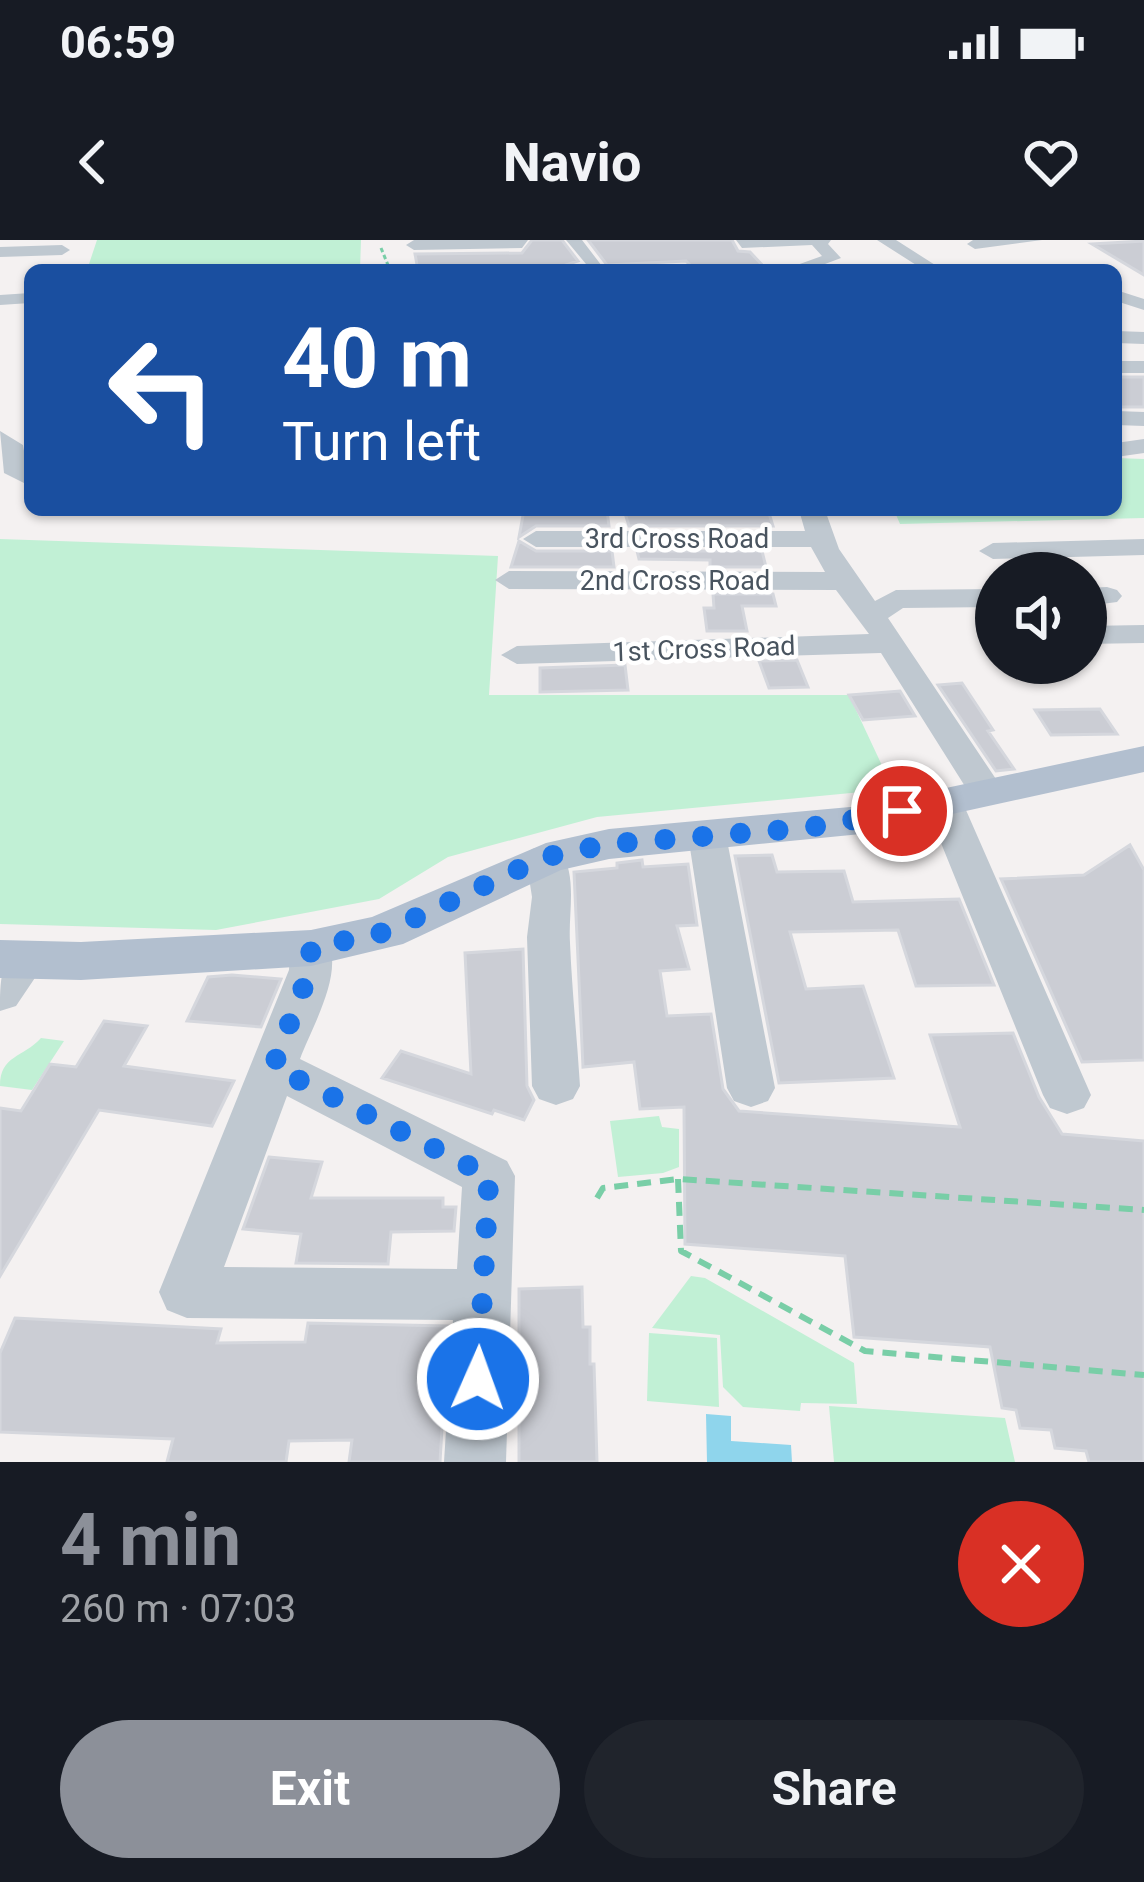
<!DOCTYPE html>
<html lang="en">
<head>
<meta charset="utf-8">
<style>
	:root { --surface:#171b24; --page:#20242c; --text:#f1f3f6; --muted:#9ea1a6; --accent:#8c9099 }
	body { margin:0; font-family:Roboto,sans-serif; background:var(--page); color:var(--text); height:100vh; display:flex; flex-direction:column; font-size:45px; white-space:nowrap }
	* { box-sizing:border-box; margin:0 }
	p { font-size:39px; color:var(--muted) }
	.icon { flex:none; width:66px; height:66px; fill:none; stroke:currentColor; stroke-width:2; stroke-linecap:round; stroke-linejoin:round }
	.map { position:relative; height:1222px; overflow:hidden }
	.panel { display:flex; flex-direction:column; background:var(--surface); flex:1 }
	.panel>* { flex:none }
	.banner { position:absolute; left:24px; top:24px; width:1098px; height:252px; border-radius:18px; box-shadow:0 3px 9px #0004; background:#1a4fa0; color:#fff; overflow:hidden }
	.controls { position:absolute; left:975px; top:312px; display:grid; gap:24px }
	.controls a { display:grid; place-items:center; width:132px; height:132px; border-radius:50%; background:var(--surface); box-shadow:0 3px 9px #0004; font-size:60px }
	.pin { position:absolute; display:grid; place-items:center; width:102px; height:102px; color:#fff; margin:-51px; border:6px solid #fff; border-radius:50%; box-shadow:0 3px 12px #0007 }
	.me { position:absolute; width:132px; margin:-66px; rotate:2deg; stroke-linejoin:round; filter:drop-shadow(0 0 9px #0008) }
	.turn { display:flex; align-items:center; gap:42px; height:252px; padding:0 60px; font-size:54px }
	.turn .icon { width:156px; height:156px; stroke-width:2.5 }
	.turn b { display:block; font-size:84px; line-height:102px }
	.round { display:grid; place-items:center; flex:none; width:126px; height:126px; border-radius:63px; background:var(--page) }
	.overview { display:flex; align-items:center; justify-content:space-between; height:204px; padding:0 60px }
	h1 { font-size:72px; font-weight:700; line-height:90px; color:var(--accent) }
	.action { display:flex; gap:24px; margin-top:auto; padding:24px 60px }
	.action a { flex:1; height:138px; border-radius:72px; background:var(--accent); color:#fff; font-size:48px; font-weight:700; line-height:138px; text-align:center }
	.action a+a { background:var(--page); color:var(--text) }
	.status { display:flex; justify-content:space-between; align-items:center; height:84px; padding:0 60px; background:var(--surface); direction:ltr }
	.status svg { height:33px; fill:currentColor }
	header { display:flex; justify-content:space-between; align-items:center; height:156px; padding:0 60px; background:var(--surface); font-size:54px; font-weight:700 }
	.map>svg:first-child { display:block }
	.green { fill:#c1f0d5 }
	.water { fill:#8fd5ec }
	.building { fill:#cbcdd4; stroke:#d5d7dd; stroke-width:3 }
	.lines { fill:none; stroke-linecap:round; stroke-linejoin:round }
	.path-far1 { stroke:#79cea7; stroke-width:3; stroke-dasharray:4.5 3; stroke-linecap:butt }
	.path { stroke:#79cea7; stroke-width:6; stroke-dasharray:14 9; stroke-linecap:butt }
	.minor { fill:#bfc8d0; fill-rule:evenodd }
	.major { fill:#b2bfcf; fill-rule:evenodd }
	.route { stroke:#1a73e8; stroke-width:21; stroke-dasharray:0 37.8 }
	.labels { text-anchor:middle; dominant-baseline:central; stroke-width:9; stroke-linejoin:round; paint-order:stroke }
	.far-street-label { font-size:27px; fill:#49545f; stroke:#fff }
</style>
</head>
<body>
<div class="status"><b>06:59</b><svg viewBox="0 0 49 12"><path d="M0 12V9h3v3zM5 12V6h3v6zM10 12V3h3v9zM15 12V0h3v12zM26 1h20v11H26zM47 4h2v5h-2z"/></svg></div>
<header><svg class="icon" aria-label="back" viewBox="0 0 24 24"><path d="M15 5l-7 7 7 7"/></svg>Navio<svg class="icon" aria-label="heart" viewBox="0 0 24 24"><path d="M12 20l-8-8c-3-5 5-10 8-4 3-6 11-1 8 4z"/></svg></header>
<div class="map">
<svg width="1144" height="1222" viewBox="0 0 1144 1222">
	<rect width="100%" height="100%" fill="#f4f1f1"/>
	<path class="green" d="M97,0H361L360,30H87Z
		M1116,218L1144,219V278L900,284L894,270H1116Z
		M0,299L498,316L489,455H849L893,549L597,577L448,617L379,659L216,690L0,684Z
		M41,798L64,801L32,850L0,846C0,815 23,818 41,798Z
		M659,876L662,887L679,889V927L663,933L618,937L610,881Z
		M691,1036L705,1038L854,1123L857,1164L801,1163L800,1171L743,1167L723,1147L720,1095L652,1088Z
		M649,1093L717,1098L719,1167L647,1161Z
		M829,1166L1005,1178L1015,1222H834Z"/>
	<path class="water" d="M706,1174L731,1176V1201L791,1205L792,1222H707Z"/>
	<path class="building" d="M532,0H562L578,21L557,28L418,30L415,14L522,13Z
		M588,0H732L738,11L750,12L764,27L695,30L686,21L607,25Z
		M1144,1V35L1092,4Z
		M1116,137H1144V167H1116Z
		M524,270H607L609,286H536L519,297Z
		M624,270H768L773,286H629Z
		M519,301L536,311H612L614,327H511Z
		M637,311H762L766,327H710V320L639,319Z
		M713,354H773L776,366H742L747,391H707L704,368H714Z
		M797,420L808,447L769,448L759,421Z
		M625,425L628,450L540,452V428Z
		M962,443L993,490L988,491L1014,529L996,531L938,445Z
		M900,451L915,476L863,480L849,455Z
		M1100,469L1117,494L1051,495L1035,470Z
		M1130,605L1144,630V820L1082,822L1001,639L1084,635Z
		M772,615L777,632L844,631L853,662L959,659L994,745L916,746L898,690L790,692L806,749L863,746L894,838L779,843L735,616Z
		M642,620L643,627L688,624L697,685L677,686L689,729L660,731L667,776L711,774L723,849L739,871L960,887L930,795L1013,793L1039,857L1062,894L1144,901V1222H1089L1086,1211L1055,1208L1051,1190L1020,1188L1016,1170L1002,1168L990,1107L854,1097L845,1016L685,1004L684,867L640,869L634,822L583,827L574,632L617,628V623Z
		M523,709L527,846L534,860L524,880L494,870L492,874L382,838L401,811L471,834L465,713Z
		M232,735L281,739L261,787L187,781L208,737Z
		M104,781L147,786L124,826L234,841L212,886L99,870L0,1036V868L21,871L50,824L76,827Z
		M269,917L322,922L311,958H443V967H456L454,991L391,992L388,1024L296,1023L301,994L243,989Z
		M582,1047L583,1087H590V1124H594L597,1222H519V1049Z
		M15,1078L221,1089L217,1103L305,1102L308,1083L448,1086L440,1222H349L352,1200L289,1201L286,1222H167L173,1199L0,1192V1113Z"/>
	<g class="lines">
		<path class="path-far1" d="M381,8L390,30"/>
		<path class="path" d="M678,939L681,1011L865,1111L1144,1135
			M597,958L603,948L678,939L1144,970"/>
		<path class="minor" d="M528,0L522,8L414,10L406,5L414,0Z
			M566,0H582L605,30H561L586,24Z
			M736,0H831L828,4L841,18L809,30H783L822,16L812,5L742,8Z
			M877,0H896L943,30H924Z
			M973,0H1042L975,9L967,4Z
			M0,7L62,5L70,10L62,15L0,17Z
			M1116,50L1144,59V70L1116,61Z
			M30,53V63L0,65V55Z
			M1116,91L1144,92V104L1116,103Z
			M1116,121H1144V133H1116Z
			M1116,171L1144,172V186L1116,185Z
			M0,191L23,205L30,246L4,233Z
			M1144,199V213L1116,217V203Z
			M799,270H825L839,309L875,361L896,350L996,349V367L903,368L888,378L1004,551L999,559H973L881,413L517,424L501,415L517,406L869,394L836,350L509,349L495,340L509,331L825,332L811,307H536L523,299L536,291H805Z
			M1144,299V315L993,319L979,311L993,303Z
			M1107,347L1117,350L1122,356L1117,362L1086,366V348Z
			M1144,385V403L1086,404V386Z
			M943,550L956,553L962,561L1091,855L1084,868L1067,874L1050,868L1043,855L924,561L930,553Z
			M707,583L721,587L726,595L775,848L768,861L751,867L734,861L727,848L688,595L693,587Z
			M546,606L560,609C578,637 568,672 570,703C572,750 577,798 580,846L573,859L556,865L539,859L532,846L527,697L532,657L526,618L532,609Z
			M311,693L326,698C346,731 312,786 300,819L507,921L515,936L506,1222H444L453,1080L187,1078L167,1070L159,1052L289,730L290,708L296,698ZM287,856L462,947L457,1029L224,1027Z
			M25,705L40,709L47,720L16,766L0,771C0,742 0,714 25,705Z"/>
		<path class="major" d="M1144,506V532L861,594L609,619L561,630L403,704L311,726L81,740L0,738V700L81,702L311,690L372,677L546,603L609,589L861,566Z"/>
	</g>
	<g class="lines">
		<path class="route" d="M478,1139L489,936L273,827L310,730L311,708L385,692L545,617L609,604L806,588L902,571"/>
	</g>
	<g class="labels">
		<g class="far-street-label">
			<text x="677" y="299">3rd Cross Road</text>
			<text x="675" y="341">2nd Cross Road</text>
			<text transform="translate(704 409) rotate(-2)">1st Cross Road</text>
		</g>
	</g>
</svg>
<div class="controls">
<a><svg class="icon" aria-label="sound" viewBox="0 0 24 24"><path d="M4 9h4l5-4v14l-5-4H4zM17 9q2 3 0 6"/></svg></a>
</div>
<div class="pin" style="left:902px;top:571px;background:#d93025"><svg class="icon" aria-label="arrive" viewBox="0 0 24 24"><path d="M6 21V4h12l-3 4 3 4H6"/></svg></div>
<svg class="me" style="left:478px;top:1139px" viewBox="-20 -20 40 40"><circle r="17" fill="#1a73e8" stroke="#fff" stroke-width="3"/><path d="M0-11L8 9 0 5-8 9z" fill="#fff"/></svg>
<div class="banner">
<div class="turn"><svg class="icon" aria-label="left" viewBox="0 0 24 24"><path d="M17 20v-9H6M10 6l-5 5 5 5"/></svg><div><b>40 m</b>Turn left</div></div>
</div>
</div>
<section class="panel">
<div class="overview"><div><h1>4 min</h1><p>260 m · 07:03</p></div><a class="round" style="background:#d93025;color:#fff"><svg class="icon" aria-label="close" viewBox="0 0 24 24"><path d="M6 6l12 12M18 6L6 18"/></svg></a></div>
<div class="action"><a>Exit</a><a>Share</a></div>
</section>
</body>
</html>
